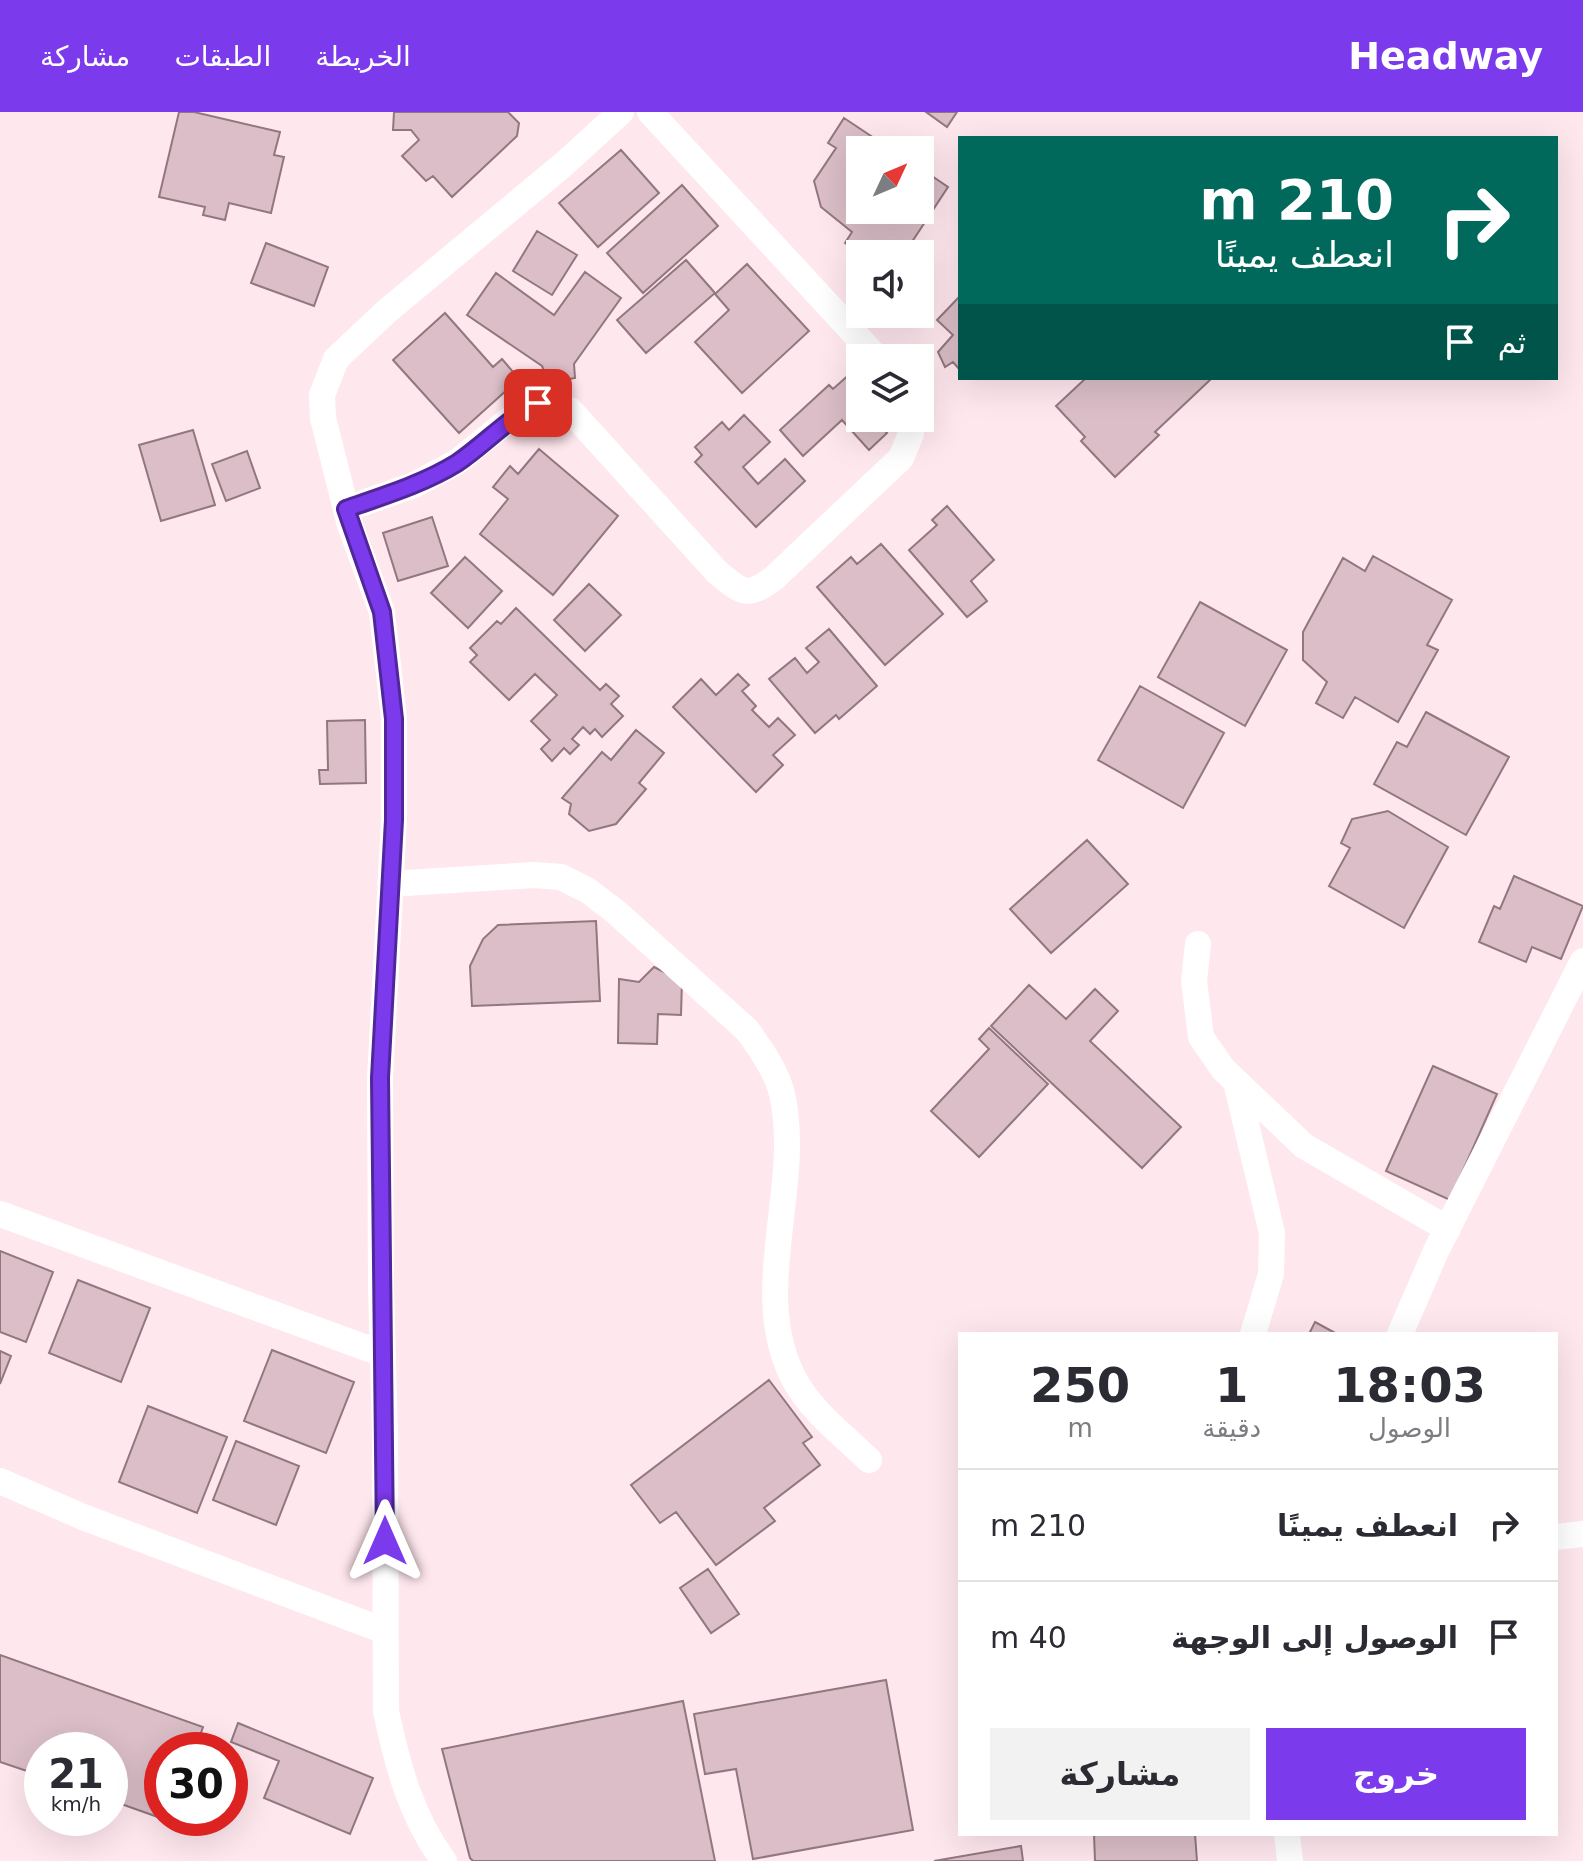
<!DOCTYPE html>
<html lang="ar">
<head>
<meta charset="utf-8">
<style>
	:root { --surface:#fff; --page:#f2f2f3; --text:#2b2b33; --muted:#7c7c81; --line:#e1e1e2; --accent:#7c3aed }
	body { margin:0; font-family:"DejaVu Sans","Noto Naskh Arabic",sans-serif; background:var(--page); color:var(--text); direction:rtl; height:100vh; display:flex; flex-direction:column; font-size:30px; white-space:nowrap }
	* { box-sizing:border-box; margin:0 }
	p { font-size:26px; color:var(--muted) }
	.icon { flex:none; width:44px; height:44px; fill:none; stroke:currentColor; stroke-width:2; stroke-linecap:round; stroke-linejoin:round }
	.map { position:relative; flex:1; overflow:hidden; direction:ltr }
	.drawer { position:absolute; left:958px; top:1220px; width:600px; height:504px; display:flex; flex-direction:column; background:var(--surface); border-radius:0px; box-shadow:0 8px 32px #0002; direction:rtl }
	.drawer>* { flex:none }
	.guide { position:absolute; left:958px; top:24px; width:600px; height:244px; border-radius:0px; box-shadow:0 8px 32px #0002; direction:rtl; background:#00695c; color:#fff; overflow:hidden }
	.needle { width:52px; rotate:46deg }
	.tools { position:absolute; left:846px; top:24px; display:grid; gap:16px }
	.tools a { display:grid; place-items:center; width:88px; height:88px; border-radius:0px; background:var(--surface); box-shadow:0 8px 32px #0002; font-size:40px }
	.speed { position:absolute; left:24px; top:1620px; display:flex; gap:16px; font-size:40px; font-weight:700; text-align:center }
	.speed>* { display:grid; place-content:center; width:104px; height:104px; border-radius:50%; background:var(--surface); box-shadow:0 8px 32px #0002; line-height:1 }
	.speed small { font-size:20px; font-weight:400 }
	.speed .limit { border:12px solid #d22; background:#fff; color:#111 }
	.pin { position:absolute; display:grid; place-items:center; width:68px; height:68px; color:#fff; margin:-34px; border-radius:16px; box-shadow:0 4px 12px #0006 }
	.me { position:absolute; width:88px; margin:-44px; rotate:0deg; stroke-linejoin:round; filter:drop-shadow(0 0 6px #0008) }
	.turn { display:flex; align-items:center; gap:28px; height:168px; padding:0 32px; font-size:36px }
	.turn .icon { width:104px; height:104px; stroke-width:2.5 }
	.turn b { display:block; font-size:56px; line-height:68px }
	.then { display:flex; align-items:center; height:76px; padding:0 32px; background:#0003; gap:16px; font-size:30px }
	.eta { display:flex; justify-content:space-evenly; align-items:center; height:136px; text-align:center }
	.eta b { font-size:48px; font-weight:600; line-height:56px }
	.button { display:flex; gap:16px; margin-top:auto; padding:16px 32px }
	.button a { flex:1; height:92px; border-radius:0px; background:var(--accent); color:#fff; font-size:32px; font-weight:600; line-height:92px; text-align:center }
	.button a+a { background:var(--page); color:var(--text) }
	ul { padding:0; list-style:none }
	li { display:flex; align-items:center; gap:24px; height:112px; padding:0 32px; border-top:2px solid var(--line) }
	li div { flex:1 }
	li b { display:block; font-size:30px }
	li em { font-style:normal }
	header { display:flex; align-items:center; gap:48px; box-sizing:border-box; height:112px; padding:0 40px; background:var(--accent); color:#fff }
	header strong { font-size:38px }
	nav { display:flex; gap:44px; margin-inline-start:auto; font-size:28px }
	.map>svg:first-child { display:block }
	.building { fill:#dbbec7; stroke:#92777f; stroke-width:2 }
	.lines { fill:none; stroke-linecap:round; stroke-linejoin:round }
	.minor { stroke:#fff; stroke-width:26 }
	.route-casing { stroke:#51269a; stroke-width:20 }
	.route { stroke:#7c3aed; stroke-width:14 }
</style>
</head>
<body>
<header>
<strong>Headway</strong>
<nav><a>الخريطة</a><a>الطبقات</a><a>مشاركة</a></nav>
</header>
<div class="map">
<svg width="1583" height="1749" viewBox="0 0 1583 1749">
	<rect width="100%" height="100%" fill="#ffe7ee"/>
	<path class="building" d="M179,0H194L280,20L274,43L284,45L271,101L229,91L225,108L203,103L205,95L159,85Z
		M394,0H508L519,11L517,24L452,85L433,64L426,69L402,44L419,28L411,18H393Z
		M926,0H957L947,15Z
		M844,6L892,38H860V98H920V56L948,75L904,142H861L845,131L852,120L821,95L814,69L836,36L828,31Z
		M621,38L659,81L598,135L559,91Z
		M682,73L718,114L643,181L607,141Z
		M537,119L577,143L552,183L513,159Z
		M266,131L328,155L314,194L251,171Z
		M686,148L715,181L646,241L617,208Z
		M747,152L809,219L742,281L695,230L729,198L715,182Z
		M585,160L621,186L574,252L575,266L549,271L542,254L467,203L496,161L554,203Z
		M960,184V258L953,250L945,255L938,240L953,223L937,208Z
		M445,201L493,255L502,247L519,267L459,321L393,248Z
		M851,261L860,271V306H873L887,321L869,338L842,308L803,344L780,318L829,273L833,277Z
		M1086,266H1208L1210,268L1155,320L1159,323L1115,365L1081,329L1085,325L1056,294Z
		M744,303L770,330L743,355L758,372L785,347L805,369L756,415L695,350L702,343L695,335L722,310L729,318Z
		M193,318L215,393L161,409L139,333Z
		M539,337L618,404L553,483L480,422L508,387L493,375L510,354L518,362Z
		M247,339L260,376L226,389L212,352Z
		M947,394L994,448L971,469L987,489L967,505L909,438L937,413L932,408Z
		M432,405L448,454L398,469L383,421Z
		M881,432L943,502L885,553L817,475L851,445L857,452Z
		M1373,444L1452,488L1427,533L1438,538L1398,610L1355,585L1343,606L1316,591L1327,570L1303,548V520L1343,446L1365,459Z
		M465,445L502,479L468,516L431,481Z
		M589,472L621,503L585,539L554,508Z
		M1200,490L1287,538L1245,614L1158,565Z
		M516,496L600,578L606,572L619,584L611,592L623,604L602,625L595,617L590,622L583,615L572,627L579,633L570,642L564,636L552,649L541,637L550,628L531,609L557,583L535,562L509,588L470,550L477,543L470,536L497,509L501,512Z
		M829,517L877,574L839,607L836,603L815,621L769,567L795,546L807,561L819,550L806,536Z
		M738,562L749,573L742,579L756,594L752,598L769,615L778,606L795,623L773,643L783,653L756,680L673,595L701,567L716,583Z
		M1140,574L1224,621L1183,696L1098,648Z
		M1426,600L1509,645L1466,723L1374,672L1397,630L1407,635Z
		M365,608L366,671L320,672L319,658H328L327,609Z
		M636,618L664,641L639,671L646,677L616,712L589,719L569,702L571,692L562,686L602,640L611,648Z
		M1388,699L1448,735L1404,816L1329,774L1350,736L1341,731L1352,707Z
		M1087,728L1128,772L1051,841L1010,797Z
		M1514,764L1583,794L1561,847L1532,835L1526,850L1479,830L1494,794L1500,797Z
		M596,809L600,889L472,894L470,854L483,827L498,813Z
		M654,855L682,869L681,903L658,902L657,932L618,931L619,867L639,870Z
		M1029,873L1066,907L1095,877L1118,899L1090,929L1181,1015L1142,1056L991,914Z
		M989,916L1048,972L979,1045L931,999L989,937L979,927Z
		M1433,954L1497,982L1450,1088L1386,1059Z
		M0,1139L53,1160L26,1230L0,1220Z
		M78,1168L150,1196L121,1270L49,1241Z
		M1315,1210L1337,1222H1309Z
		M272,1238L354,1270L326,1341L244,1309Z
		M0,1239L11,1244L0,1272Z
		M769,1268L812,1325L803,1331L820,1353L764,1396L775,1409L716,1453L676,1400L660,1411L631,1373Z
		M148,1294L227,1325L197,1401L119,1370Z
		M236,1329L299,1354L276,1413L213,1388Z
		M708,1457L739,1502L711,1521L680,1476Z
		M0,1543L203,1615L195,1638H162V1706H171L169,1709L110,1688V1638H42V1664L0,1650Z
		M886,1568L913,1718L753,1747L736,1657L705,1662L694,1602Z
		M683,1589L715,1749H473L470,1746L442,1637Z
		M238,1611L373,1666L350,1722L264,1686L279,1649L231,1630Z
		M1094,1722H1195L1197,1749H1095Z
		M1021,1734L1023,1749H934Z"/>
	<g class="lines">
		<path class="minor" d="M650,0L877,246
			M346,397L414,373L457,350L515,303L538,291L570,298L717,460C741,480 747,487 774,466L901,346L911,322L908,306
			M390,772L534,763L561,765L587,778L616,800L747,918C760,936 777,960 782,982C803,1075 748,1179 794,1267C811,1299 843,1323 869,1348
			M1198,832L1194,869L1201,925L1223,957L1304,1034L1448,1117
			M1236,970L1272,1121L1271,1162L1253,1222
			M0,1102L383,1242
			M1400,1222L1436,1139L1583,849
			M0,1369L83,1405L385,1519
			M1556,1425L1583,1422
			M1287,1722L1290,1749
			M444,1749C411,1705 397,1652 386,1599L385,1322L381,1176L380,966L394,708V607L382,500L350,413L323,306L322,283L336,247L387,199L564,52L621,0"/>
	</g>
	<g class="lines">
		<g class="route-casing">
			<path id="route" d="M385,1429L380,966L394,708V607L382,500L346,397C383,384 423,372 457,351C485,332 507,307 538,291"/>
		</g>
		<use href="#route" class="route"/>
	</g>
</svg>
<div class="tools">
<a><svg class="needle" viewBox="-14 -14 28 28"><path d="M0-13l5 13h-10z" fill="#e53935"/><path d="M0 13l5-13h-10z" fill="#7c7c81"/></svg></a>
<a><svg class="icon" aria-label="sound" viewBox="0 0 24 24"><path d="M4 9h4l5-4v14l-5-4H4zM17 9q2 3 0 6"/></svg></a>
<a><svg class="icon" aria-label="layers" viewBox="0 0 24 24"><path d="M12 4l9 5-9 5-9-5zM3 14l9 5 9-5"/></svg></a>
</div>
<div class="speed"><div>21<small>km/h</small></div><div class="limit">30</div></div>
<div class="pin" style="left:538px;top:291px;background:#d93025"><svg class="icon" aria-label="arrive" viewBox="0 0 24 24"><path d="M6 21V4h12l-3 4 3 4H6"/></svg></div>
<svg class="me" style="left:385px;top:1429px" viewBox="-20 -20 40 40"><path d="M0-17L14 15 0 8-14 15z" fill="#7c3aed" stroke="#fff" stroke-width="4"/></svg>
<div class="guide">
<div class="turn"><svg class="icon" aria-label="right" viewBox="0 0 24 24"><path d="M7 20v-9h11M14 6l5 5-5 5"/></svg><div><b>210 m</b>انعطف يمينًا</div></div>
<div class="then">ثم<svg class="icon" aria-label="arrive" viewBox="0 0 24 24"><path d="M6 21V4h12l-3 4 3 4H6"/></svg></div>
</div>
<section class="drawer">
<div class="eta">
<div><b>18:03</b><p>الوصول</p></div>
<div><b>1</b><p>دقيقة</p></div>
<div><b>250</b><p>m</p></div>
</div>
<ul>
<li><svg class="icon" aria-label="right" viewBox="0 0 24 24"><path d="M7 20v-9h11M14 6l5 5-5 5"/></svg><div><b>انعطف يمينًا</b></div><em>210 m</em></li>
<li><svg class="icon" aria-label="arrive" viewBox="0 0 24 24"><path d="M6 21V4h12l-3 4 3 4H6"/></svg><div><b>الوصول إلى الوجهة</b></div><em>40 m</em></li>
</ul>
<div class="button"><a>خروج</a><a>مشاركة</a></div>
</section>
</div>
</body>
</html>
